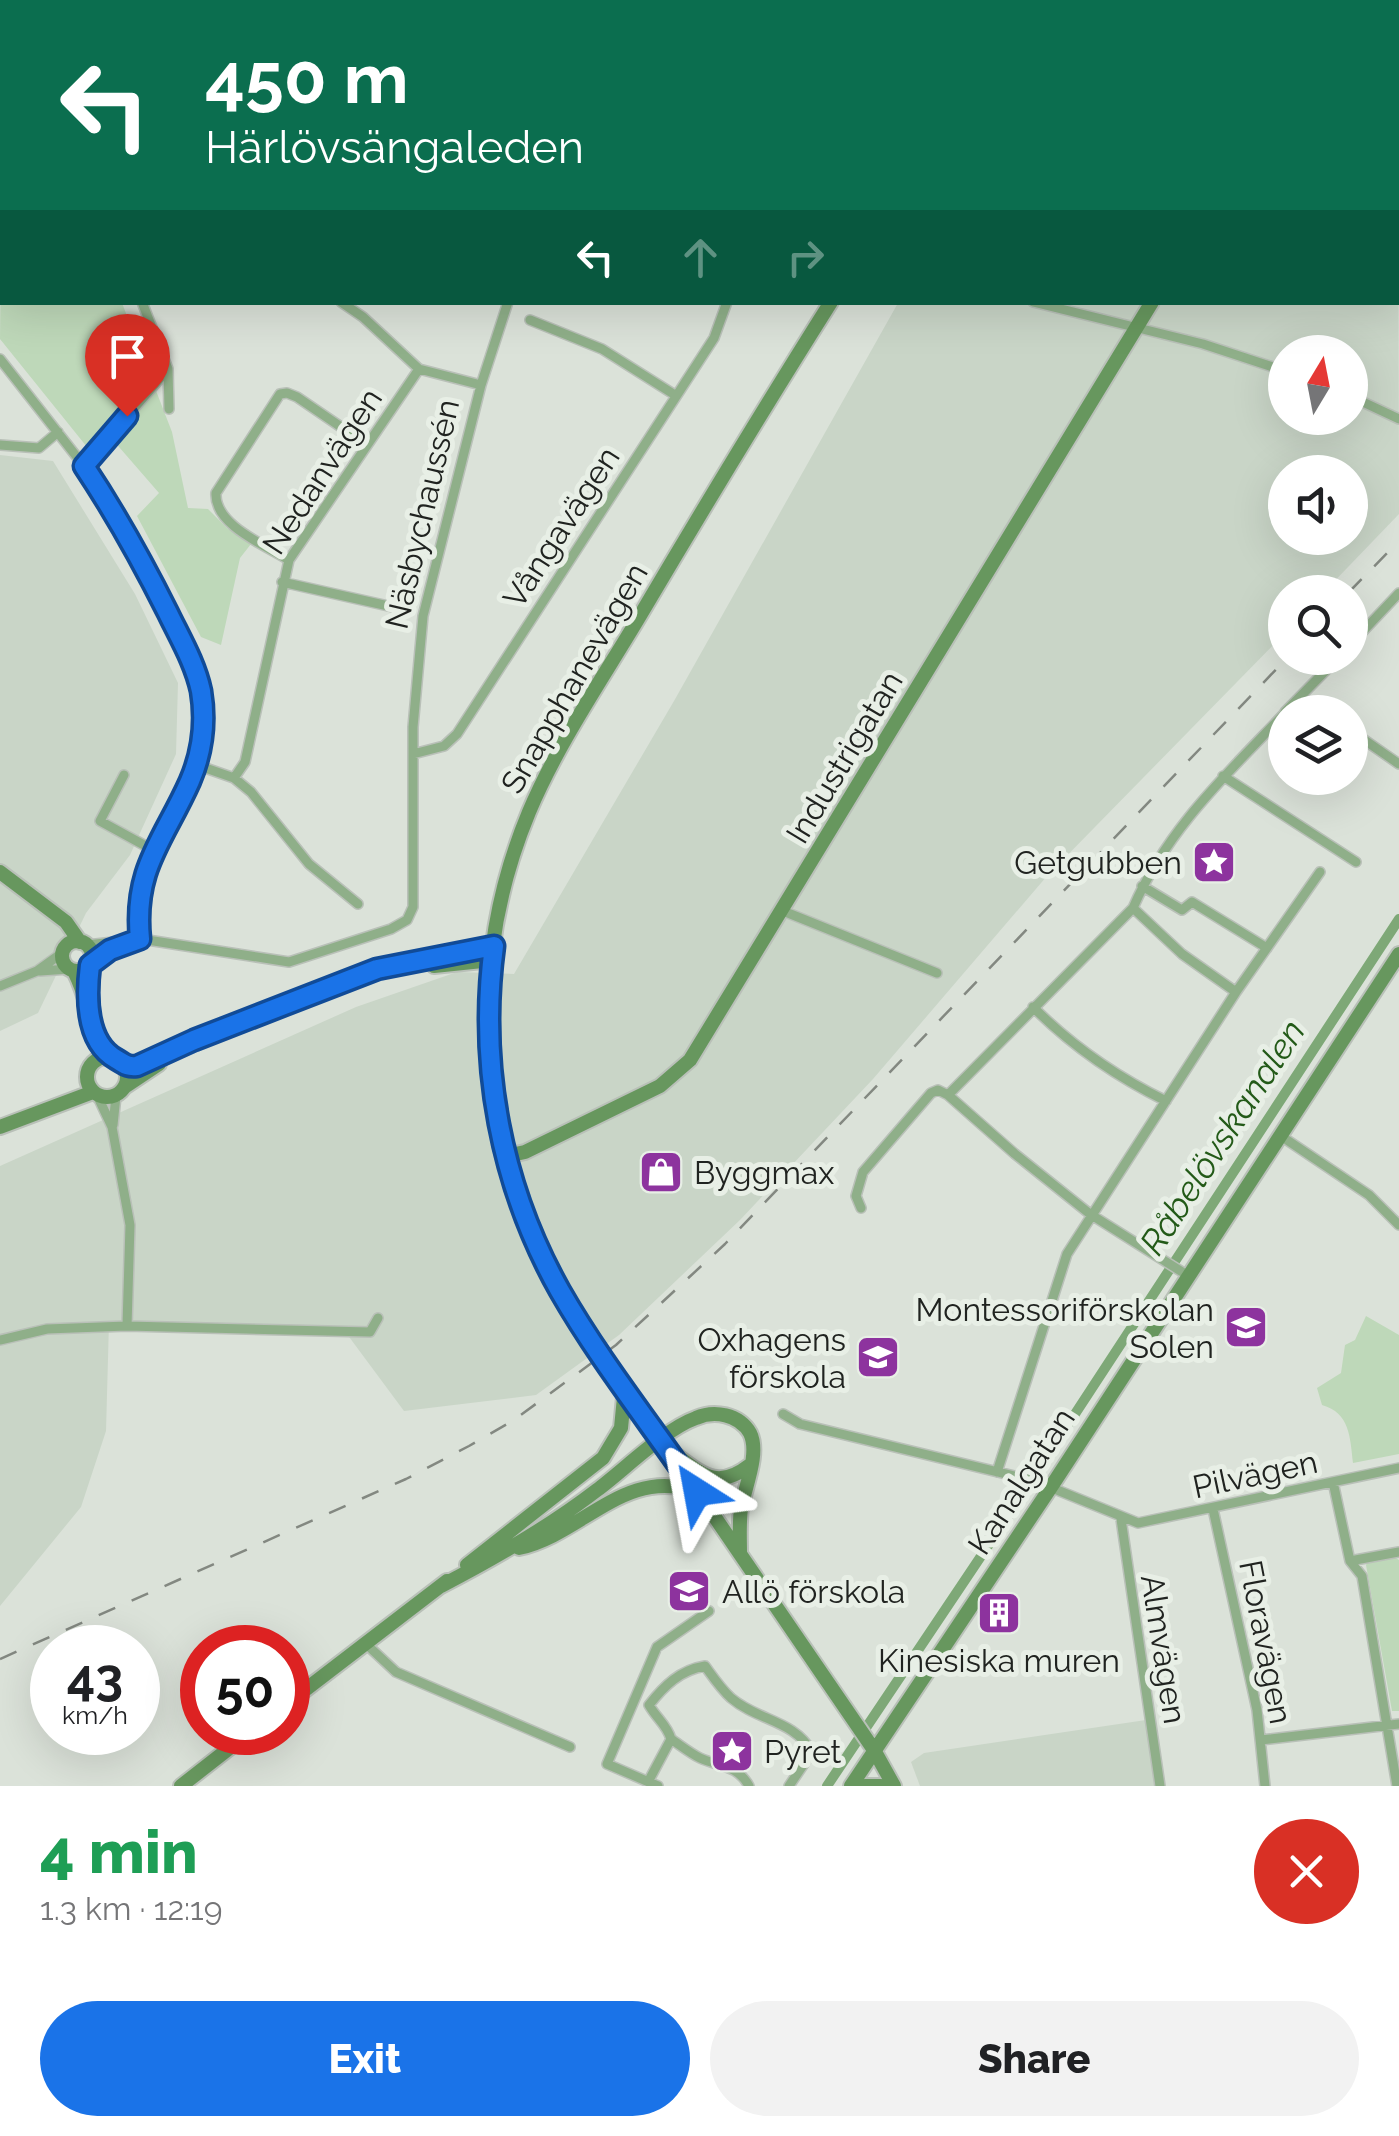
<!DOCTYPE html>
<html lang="en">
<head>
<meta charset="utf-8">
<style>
	:root { --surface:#fff; --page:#f2f2f2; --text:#202124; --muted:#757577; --accent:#1a73e8 }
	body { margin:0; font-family:Raleway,sans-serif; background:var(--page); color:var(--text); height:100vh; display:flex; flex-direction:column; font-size:38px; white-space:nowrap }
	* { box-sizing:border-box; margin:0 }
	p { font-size:32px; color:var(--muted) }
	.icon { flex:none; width:55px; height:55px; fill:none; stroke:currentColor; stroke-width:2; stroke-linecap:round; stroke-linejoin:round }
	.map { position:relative; height:1786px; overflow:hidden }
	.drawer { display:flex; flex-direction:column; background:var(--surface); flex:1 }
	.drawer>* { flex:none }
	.guide { position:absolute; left:0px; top:0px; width:1400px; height:305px; box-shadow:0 10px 40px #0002; background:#0b6e4f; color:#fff; overflow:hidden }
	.needle { width:65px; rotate:10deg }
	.buttons { position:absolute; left:1268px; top:335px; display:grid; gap:20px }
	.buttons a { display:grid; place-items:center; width:100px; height:100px; border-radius:50%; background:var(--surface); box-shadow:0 10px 40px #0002; font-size:50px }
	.speed { position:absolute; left:30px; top:1625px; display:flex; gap:20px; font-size:50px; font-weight:700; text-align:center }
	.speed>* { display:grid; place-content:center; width:130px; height:130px; border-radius:50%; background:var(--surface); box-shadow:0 10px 40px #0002; line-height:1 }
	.speed small { font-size:25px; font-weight:400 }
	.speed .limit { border:15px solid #d22; background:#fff; color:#111 }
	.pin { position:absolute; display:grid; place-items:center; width:85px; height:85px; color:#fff; margin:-102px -42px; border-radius:50% 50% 50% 0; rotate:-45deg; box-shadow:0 0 10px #0007 }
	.pin .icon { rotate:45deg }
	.me { position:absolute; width:110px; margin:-55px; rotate:326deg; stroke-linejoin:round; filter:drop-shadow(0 0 8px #0008) }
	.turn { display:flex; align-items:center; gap:35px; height:210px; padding:0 40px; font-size:45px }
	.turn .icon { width:130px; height:130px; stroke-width:2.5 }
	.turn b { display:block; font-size:70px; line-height:85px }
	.lanes { display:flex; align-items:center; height:95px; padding:0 40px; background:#0003; justify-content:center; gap:50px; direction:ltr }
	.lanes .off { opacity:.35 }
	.round { display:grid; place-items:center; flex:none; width:105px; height:105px; border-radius:52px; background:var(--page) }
	.summary { display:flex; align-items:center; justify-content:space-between; height:170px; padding:0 40px }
	h1 { font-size:60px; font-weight:800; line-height:75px; color:#1e9e55 }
	.primary-button { display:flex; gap:20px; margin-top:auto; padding:20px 40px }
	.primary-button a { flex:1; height:115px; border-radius:60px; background:var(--accent); color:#fff; font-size:40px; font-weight:800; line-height:115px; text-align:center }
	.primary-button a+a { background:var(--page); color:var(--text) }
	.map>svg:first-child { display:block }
	.built { fill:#c9d5c7; fill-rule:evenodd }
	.green { fill:#bed8b9 }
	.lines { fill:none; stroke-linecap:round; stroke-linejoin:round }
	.canal { stroke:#7ea877; stroke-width:10 }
	.street-casing { stroke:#b9c0b8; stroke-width:12 }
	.secondary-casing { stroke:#b9c0b8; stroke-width:18 }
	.street { stroke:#8faf89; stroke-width:9 }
	.secondary { stroke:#67975e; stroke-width:14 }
	.rail { stroke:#838881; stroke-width:2.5; stroke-dasharray:18 18; stroke-linecap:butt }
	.secondary-bridge-casing { stroke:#b9c0b8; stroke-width:18; stroke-linecap:butt }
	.secondary-bridge { stroke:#67975e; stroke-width:14 }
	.route-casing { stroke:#114b97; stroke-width:25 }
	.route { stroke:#1a73e8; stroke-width:18 }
	.labels { text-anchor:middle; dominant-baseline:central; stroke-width:10; stroke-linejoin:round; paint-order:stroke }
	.street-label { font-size:32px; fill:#202320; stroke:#e8efe6 }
	.poi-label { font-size:32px; fill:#202320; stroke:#e8efe6; text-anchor:end }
	.water-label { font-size:35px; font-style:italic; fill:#235a18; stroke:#e8efe6 }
</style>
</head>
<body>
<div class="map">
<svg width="1399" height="1786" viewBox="0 0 1399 1786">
	<rect width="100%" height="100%" fill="#dbe2d9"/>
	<path class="built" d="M1398,115L1399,514L1324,592H1285V633L1047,876L873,1079L740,1220L619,1335L536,1395L404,1411L341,1326L109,1322L106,1431L81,1507L0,1606V1166L356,1007L457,972L514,974L674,701L898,303L1398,302ZM1285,352H1350V418H1285ZM1285,472H1350V538H1285Z
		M0,455L53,461L135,594L178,683L176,754L130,855L86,913L38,1013L0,1031Z
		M1146,1720L1156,1786H920L911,1762L924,1753Z"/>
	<path class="green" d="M2,163V302L122,303L172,432L188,508L208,509L227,528L251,544L240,558L221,645L201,637L137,516L159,493L106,432L87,447L0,339Z
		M1366,1316L1399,1335V1454L1353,1463C1350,1437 1350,1413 1322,1405L1317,1388L1341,1373L1345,1345L1355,1340Z
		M1393,1556L1399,1560V1711H1392L1366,1565L1368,1561Z"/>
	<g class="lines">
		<path class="canal" d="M827,1786L1020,1498L1399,919"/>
		<g class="street-casing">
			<path id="street" d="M306,0L312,2
				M171,2L172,0
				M726,2L727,0
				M960,2L962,0
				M0,156H2
				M142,302L168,369L169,409
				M341,302L363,317L419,369L481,385
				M1033,302L1203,344L1285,371
				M530,320L602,349L675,395
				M0,359L84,466L128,533L194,665L201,693L202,745L188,786L146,867L142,887L141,939
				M1350,396L1399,419
				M0,445L39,448L58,432
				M84,466L168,369
				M289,560C265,545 214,525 216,493L280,394L287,393L297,397L366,444
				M282,582L406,610
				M1350,645L1399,593
				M1300,697L1323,712
				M1285,712L1338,658
				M1350,730L1399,764
				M413,754L444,746L457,734L714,338L727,302
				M197,765L234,778L251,792L309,864L358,904
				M124,775L100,821L153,850
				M1223,776L1356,862
				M234,778L245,762L289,560L419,369
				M1142,886L1182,910L1192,902L1267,948
				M1133,908L1182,954L1236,992
				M783,911L937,973
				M87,945L141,939L289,962L391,929L407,920L413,907V727L423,616L481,385L508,302
				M92,960L133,941
				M40,971L69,969
				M0,986L37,971L62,953
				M1033,1007C1073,1047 1115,1076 1166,1101
				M948,1095L1133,908C1167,829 1227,774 1285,713
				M113,1125L116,1096
				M1281,1136L1369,1195L1399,1225
				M861,1208L856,1196L863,1172L931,1093L938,1090L948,1095L1015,1154L1090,1214L1187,1275
				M127,1326L370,1332L378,1318
				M0,1340L47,1329L127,1326L130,1225L112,1127L97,1095
				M783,1414L800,1424L1035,1481L1138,1523L1399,1468
				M997,1472L1067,1254L1236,992L1320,872
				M1333,1482L1350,1561L1362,1576L1397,1786
				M1213,1509L1257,1710L1265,1786
				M1121,1519L1160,1786
				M1350,1561L1399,1552
				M365,1643L396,1672L570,1747
				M671,1739C680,1745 690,1753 700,1758C719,1767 737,1764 749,1786
				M1261,1740L1399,1724
				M648,1782L671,1739C667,1725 657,1719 649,1705C664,1686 680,1670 705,1666C713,1677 721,1689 731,1698C758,1721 794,1720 812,1752L789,1786
				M658,1786L607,1764L657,1647L709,1611"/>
		</g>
		<g class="secondary-casing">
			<path id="secondary" d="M607,2L608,0
				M1011,2L1013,0
				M1337,2L1339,0
				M0,872L66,922L80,942
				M62 956a15 15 0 1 1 30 0a15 15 0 1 1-30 0Z
				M434,966L492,960
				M74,971C88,998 91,1027 105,1054L114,1058
				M87 1077a20 20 0 1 1 40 0a20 20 0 1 1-40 0Z
				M119,1061L127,1067L137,1066L194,1039L377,969L494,946
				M126,1086L159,1064
				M0,1127L93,1092
				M507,1156L525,1152L660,1086L690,1060L1152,302
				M595,1345C487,1187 454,992 529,812C558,743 603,678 641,614C703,509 766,405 831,302
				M624,1386L654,1429
				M669,1450L874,1750L894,1786
				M677,1456C705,1477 719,1489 750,1465
				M519,1548C581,1535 627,1465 696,1492
				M467,1565L603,1458L621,1428L625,1387
				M441,1586C495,1558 549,1527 597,1490C624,1470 665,1429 696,1418C714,1410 739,1414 750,1433C760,1453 745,1487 741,1508C739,1523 740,1539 740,1554
				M288,1703L447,1581
				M181,1786L250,1732
				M851,1786L1051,1487L1399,954
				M865,1786H881"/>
		</g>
		<use href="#street" class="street"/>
		<use href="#secondary" class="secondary"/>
		<path class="rail" d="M1349,592L1399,541
			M0,1659L406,1479L469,1446L514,1420L616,1345L725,1244L1287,658"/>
		<g class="secondary-bridge-casing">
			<path id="secondary-bridge" d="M595,1345L621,1381
				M654,1429L669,1450"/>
		</g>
		<use href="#secondary-bridge" class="secondary-bridge"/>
	</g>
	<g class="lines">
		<g class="route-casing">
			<path id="route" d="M127,416L84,466C116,514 142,561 168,613C180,638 195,663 201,691C206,721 202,753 190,781C164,840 133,868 140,939L110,950L90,965C86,997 86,1042 116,1059C125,1064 126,1067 137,1066L194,1040L377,969L494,946C478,1065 501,1186 560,1291C600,1361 652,1426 697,1492"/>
		</g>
		<use href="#route" class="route"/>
	</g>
	<defs>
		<g id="sight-square" transform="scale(2.25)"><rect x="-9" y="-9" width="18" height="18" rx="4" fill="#8d339e" stroke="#e8efe6"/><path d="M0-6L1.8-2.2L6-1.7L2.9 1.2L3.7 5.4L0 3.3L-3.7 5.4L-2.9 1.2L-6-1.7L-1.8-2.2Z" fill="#fff"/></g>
		<g id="shop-square" transform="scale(2.25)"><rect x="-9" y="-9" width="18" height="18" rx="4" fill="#8d339e" stroke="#e8efe6"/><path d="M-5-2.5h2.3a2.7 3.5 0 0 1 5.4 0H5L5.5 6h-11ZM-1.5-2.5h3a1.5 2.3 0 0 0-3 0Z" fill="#fff"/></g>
		<g id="school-square" transform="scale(2.25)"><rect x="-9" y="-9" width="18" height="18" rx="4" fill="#8d339e" stroke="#e8efe6"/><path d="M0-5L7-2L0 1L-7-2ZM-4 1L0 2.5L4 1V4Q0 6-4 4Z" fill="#fff"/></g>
		<g id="building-square" transform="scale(2.25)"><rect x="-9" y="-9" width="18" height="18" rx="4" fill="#8d339e" stroke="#e8efe6"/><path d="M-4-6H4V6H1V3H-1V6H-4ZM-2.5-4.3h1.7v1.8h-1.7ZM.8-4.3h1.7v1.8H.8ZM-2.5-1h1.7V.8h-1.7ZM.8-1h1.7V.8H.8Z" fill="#fff"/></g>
	</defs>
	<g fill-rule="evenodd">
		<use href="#sight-square" x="1214" y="862"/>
		<use href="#shop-square" x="661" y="1172"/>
		<use href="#school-square" x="1246" y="1327"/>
		<use href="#school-square" x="878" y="1357"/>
		<use href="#school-square" x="689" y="1591"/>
		<use href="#building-square" x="999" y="1613"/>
		<use href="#sight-square" x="732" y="1751"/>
	</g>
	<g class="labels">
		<g class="street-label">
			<text transform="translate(322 471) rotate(-57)">Nedanvägen</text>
			<text transform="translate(422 514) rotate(-77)">Näsbychaussén</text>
			<text transform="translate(561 527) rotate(-57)">Vångavägen</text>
			<text transform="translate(574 678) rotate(-60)">Snapphanevägen</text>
			<text transform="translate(844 757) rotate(-59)">Industrigatan</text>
			<text transform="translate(1255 1474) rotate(-12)">Pilvägen</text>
			<text transform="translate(1021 1481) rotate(-57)">Kanalgatan</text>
			<text transform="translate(1266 1642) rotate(79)">Floravägen</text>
			<text transform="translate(1164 1649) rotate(81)">Almvägen</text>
		</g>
		<g class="poi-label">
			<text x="1182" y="862">Getgubben</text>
			<text x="694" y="1172" text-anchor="start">Byggmax</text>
			<text x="1214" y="1309">Montessoriförskolan<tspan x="1214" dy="37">Solen</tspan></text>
			<text x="846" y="1339">Oxhagens<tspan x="846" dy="37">förskola</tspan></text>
			<text x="722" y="1591" text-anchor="start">Allö förskola</text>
			<text x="999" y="1660" text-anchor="middle">Kinesiska muren</text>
			<text x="764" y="1751" text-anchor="start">Pyret</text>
		</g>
		<g class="water-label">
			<text transform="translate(1222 1137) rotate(-57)">Råbelövskanalen</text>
		</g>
	</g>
</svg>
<div class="buttons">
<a><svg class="needle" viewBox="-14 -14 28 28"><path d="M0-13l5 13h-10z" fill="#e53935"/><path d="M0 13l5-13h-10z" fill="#757577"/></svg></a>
<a><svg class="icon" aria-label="sound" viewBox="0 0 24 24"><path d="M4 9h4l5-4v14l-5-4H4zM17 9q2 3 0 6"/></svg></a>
<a><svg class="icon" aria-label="search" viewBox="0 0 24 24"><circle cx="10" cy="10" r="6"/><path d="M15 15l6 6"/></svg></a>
<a><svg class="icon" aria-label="layers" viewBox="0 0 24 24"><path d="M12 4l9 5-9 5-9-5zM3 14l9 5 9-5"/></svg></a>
</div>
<div class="speed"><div>43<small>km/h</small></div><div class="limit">50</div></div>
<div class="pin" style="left:127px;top:416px;background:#d93025"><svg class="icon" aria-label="arrive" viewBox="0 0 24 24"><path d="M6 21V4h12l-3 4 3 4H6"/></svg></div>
<svg class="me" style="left:697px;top:1492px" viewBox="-20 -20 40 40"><path d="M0-17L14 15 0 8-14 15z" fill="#1a73e8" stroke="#fff" stroke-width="4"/></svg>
<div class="guide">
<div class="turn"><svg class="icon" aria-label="left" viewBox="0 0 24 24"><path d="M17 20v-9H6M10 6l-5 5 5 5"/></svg><div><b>450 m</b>Härlövsängaleden</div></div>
<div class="lanes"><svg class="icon" aria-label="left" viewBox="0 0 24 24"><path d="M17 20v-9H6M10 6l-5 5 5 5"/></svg><svg class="icon off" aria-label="ahead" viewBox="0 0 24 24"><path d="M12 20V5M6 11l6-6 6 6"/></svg><svg class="icon off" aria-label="right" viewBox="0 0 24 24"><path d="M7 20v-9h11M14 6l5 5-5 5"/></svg></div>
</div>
</div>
<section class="drawer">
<div class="summary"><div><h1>4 min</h1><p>1.3 km · 12:19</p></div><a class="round" style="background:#d93025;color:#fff"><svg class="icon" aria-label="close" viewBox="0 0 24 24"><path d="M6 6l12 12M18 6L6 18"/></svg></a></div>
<div class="primary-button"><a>Exit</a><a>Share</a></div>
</section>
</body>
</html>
